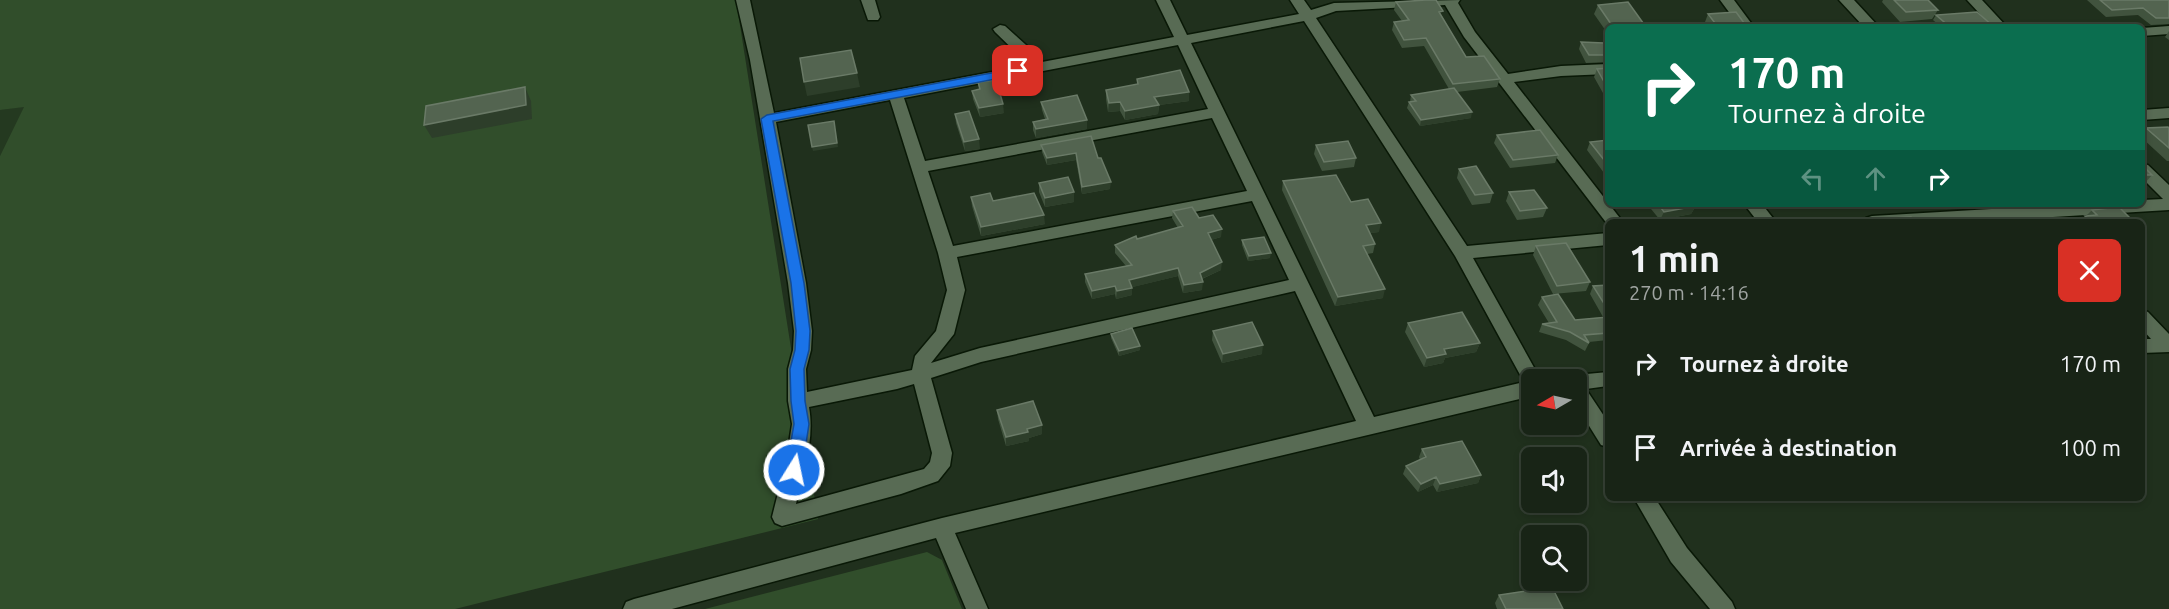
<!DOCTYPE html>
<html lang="fr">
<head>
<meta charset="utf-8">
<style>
	:root { --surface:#182416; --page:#212c1f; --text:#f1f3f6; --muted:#9fa4a1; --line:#364135 }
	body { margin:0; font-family:Ubuntu,sans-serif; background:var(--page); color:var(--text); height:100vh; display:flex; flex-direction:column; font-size:22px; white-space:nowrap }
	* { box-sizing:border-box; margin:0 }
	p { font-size:20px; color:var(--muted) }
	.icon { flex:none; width:33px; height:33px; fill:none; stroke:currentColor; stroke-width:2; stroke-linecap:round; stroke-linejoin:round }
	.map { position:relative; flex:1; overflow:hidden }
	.sheet { position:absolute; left:1605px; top:219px; width:540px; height:282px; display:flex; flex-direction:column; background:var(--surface); border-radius:9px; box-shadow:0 3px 9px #0003,0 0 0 2px var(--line) }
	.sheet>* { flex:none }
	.top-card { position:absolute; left:1605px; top:24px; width:540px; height:183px; border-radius:9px; box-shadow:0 3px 9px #0003,0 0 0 2px var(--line); background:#0b6e4f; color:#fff; overflow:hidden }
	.needle { width:39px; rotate:261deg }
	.buttons { position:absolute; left:1521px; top:369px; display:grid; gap:12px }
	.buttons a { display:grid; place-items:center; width:66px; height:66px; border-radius:9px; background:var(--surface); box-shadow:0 3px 9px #0003,0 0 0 2px var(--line); font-size:30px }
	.pin { position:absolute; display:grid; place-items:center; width:51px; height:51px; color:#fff; margin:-26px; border-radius:12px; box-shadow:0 3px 9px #0006 }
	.me { position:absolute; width:66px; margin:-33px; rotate:10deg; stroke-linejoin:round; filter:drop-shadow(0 0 4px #0008) }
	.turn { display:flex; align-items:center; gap:21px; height:126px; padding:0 24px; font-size:27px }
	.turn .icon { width:78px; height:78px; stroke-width:2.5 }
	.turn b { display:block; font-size:42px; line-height:51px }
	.lanes { display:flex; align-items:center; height:57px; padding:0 24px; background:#0003; justify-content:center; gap:30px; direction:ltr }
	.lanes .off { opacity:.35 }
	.round { display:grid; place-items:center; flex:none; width:63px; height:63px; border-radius:9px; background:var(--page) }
	.headline { display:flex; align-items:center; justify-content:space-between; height:102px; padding:0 24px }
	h1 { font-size:36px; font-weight:600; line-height:45px }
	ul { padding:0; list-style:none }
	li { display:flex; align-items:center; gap:18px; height:84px; padding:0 24px }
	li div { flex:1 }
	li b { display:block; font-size:22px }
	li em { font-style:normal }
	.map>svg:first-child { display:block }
	.built { fill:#243920 }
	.green { fill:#314e2b }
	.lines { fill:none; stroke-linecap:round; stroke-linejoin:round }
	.street-casing { stroke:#091806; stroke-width:3 }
	.street { fill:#586b54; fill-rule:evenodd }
	.wall { fill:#41533e }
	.shaded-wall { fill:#2d3e2a }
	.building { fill:#536450; stroke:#6a7a67; stroke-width:1.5 }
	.route { fill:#1a73e8; stroke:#114b97; stroke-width:1.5 }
</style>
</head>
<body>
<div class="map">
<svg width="2169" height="609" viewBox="0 0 2169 609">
	<rect width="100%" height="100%" fill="#20301d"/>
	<path class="built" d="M25,106L0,156V110Z"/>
	<path class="green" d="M0,0H736L818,519L455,609H0V156L24,107L0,110Z
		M927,552L942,560L962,609H705Z"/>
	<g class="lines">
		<g class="street-casing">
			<path id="street" d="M736,0H750L774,113L1029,65L995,32L993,29L1000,25L1005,26L1035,53L1042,62L1174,37L1156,0H1170L1187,35L1299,14L1290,0H1304L1311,10L1334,3L1460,0L1458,3L1475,32L1508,74L1561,66L1608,64V74L1561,76L1514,82L1623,222H1608V225L1464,37L1445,5L1336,11L1316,18L1467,246L1608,233V245L1473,258L1541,380H1532V396L955,533L988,609H966L936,538L672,609H623L626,602L634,599L942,518L1356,421L1295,291L981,362L931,378L952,453L950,466L938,481L901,494L782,526L775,523L772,517L787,457L792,424L788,401V369L793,350L794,331L788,283L750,60ZM1304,21L1455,256L1524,382L1374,417L1191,43ZM1178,45L1208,109L925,161L904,98ZM890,100L938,253L947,290L936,331L915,356L912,370L807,392L806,369L811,350L812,331L806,283L776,122ZM1212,118L1247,191L953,246L928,171ZM1252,201L1289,280L980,348L931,363L954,334L965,290L957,257ZM914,384L932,453L930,462L924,469L796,504C803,472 815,440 809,407L897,389Z
				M861,0H875L880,17L878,20H868Z
				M1720,0H1734L1754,27H1740Z
				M1839,0H1854L1879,27H1864Z
				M1967,0H1982L2007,27H1992Z
				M2169,26V34L2142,36V28Z
				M2169,108V118L2142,120V110Z
				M2142,164L2148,165L2169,185V210L1968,222H1864L1866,218L1872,216L2074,204H2142V200L2163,199L2142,178Z
				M1744,204H1762L1776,222H1758Z
				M2142,310L2148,312L2169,334V352L2142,353V339H2151L2142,329Z
				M1608,372V386L1586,389L1608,422V447L1601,445L1576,405V380H1568L1576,375Z
				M1634,498H1655L1687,548L1732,602L1735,609H1710L1671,562Z"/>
		</g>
		<use href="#street" class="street"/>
	</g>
	<path class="wall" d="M1883,0H1928L1938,10L1932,19L1900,22L1882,2Z
		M2087,0H2169V24L2151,25L2138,15L2106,17Z
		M1396,2L1442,16L1466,57L1500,79L1497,87L1457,92L1471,118L1420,126L1407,108L1409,102H1410L1411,95L1449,89L1424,46L1402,48L1392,30L1394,22L1402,21L1394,10Z
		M1598,5L1646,27H1608V34L1594,14Z
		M1708,14L1747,27H1708L1705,22Z
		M1936,15L1994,27H1941L1933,20Z
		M2169,31V40L2165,37Z
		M1581,42L1608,48V62L1586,63L1579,49Z
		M1608,68V102L1594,77L1597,69Z
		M1137,79L1189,92V101L1159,105L1158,114L1125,120L1120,111L1108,112L1106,99V90L1137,85Z
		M978,82L1004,113L980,117L973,99L972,91L979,89Z
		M1041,102L1087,129L1036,138L1033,130V122L1045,119L1042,110Z
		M955,114L980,149L965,151L956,123Z
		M2146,128H2169V161H2167L2142,138V133Z
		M1497,135L1558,155L1555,163L1510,168L1494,143Z
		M1608,140V173H1604L1587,150L1590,142Z
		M1041,145L1098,158L1110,189L1082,194L1076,160L1047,165L1042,152Z
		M1316,145L1356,158L1354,167L1322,171L1314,154Z
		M2142,165L2152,175L2144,184H2142Z
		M1459,169L1493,193L1490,203L1472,205L1457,178Z
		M1283,181L1351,202L1379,232L1370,233L1375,244L1373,253L1367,254L1383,298L1335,306L1282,190Z
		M1039,183L1074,192V202L1045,207L1039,192Z
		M1509,192L1547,208L1543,217L1517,220L1506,201Z
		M971,197L993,201L1045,224L981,236L972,206Z
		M1647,204H1703L1701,208L1694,209L1691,214L1660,220Z
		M2092,210L2134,222H2080Z
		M1173,211L1199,218L1221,237L1211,240L1221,270L1202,279V290L1183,293L1178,276L1132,287V295L1116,299L1115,294L1092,299L1085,282V274L1126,266L1115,253V245L1178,228L1172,218Z
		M1242,240L1270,258L1248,261L1242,245Z
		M1536,246L1590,282L1586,291L1553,294L1533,255Z
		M1608,285V340L1589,342V343L1585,351L1566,340L1539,332L1542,324L1549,323L1538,305L1542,297L1575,320L1603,317L1590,294L1593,286Z
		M1408,323L1480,343L1476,352L1445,358L1443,363L1424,367L1405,332Z
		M1213,331L1262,354L1222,363L1212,340Z
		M1111,334L1140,350L1119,356L1111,338Z
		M997,410L1042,425V434L1029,438V441L1006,446L998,419Z
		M1422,449L1481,475L1478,483L1437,492L1433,485L1418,492L1403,474L1406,466L1420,460L1419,457Z
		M1499,595L1563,609H1497L1495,603Z"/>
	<path class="shaded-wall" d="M857,73L860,87L807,96L804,82Z
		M525,87L531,101L532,119L432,138L424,125Z
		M1189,92V101L1159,105L1158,114L1125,120V111L1154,97Z
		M1120,102V111L1108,112L1109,103Z
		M1003,104L1004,113L980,117L979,108Z
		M1472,112L1471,118L1420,126L1421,120Z
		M1087,120V129L1036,138V129Z
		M834,121L838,147L813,151L812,147Z
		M979,139L980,149L965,151L964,142Z
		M1076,153V160L1047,165V158Z
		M1111,182L1110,189L1082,194V187Z
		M1074,192V202L1045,207V198Z
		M1691,204H1703L1701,208L1694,209L1691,214L1660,220L1664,212Z
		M1044,215L1045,224L981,236V227Z
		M1381,223L1379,232L1363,234L1366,225Z
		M1222,229L1221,237L1207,241L1208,233Z
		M1271,253L1270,258L1248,261L1249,256Z
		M1222,262L1221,270L1199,280L1200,273Z
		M1178,268V276L1129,288V280Z
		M1203,282L1202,290L1183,293L1184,285Z
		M1115,286V294L1092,299V291Z
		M1132,288V295L1116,299L1117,291Z
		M1385,289L1383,298L1335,306L1338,297Z
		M1480,343L1476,352L1445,358L1443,363L1424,367L1427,358L1444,349Z
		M1263,345L1262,354L1222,363L1223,354Z
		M1140,346V350L1119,356V351Z
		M1042,425V434L1029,438V441L1006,446V437L1027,429Z
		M1481,475L1478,483L1437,492L1440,484Z
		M1436,477L1433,485L1418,492L1421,484Z"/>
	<path class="building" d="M1426,0H1436L1443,11L1439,12L1466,57L1484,56L1500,79L1453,84L1426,38L1404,40L1394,22L1409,20L1396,2Z
		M1894,0H1928L1938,10L1906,12Z
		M2100,0H2169V18H2156L2143,8L2112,10Z
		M1628,2L1646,27H1613L1598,5Z
		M1736,12L1747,27H1718L1708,14Z
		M1977,12L1994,27H1950L1936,15Z
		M1581,42L1604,43L1608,48V55H1589Z
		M851,50L857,73L804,82L800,58Z
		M1608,68V89L1597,69Z
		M1180,70L1189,92L1154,97L1159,105L1125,111L1120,102L1109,103L1106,90L1138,84L1137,79Z
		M996,80L1003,104L979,108L972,91L980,89L978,82Z
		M525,87L526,105L424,125L426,106Z
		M1454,88L1472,112L1421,120L1409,102L1416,101L1411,95Z
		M1077,95L1087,120L1036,129L1033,122L1048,119L1041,102Z
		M969,111L979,139L964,142L955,114Z
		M834,121L837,143L812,147L808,125Z
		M2168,127L2169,128V148L2146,128Z
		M1540,130L1558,155L1513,160L1497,135Z
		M1091,136L1098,158H1101L1111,182L1082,187L1076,153L1047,158L1041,145Z
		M1608,140V165L1590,142Z
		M1348,141L1356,158L1324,162L1316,145Z
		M2142,165L2152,175H2142Z
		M1476,166L1493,193L1475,195L1459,169Z
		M1336,175L1351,202L1368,199L1381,223L1366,225L1375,244L1363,246L1385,289L1338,297L1283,181Z
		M1068,177L1074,192L1045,198L1039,183Z
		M1534,190L1547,208L1520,211L1509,192Z
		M990,193L993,201L1034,193L1044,215L981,227L971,197Z
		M1658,204H1694L1696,206L1664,212Z
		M1192,207L1199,218L1213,215L1222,229L1208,233L1222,262L1200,273L1203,282L1184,285L1178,268L1129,280L1132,288L1117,291L1115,286L1092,291L1085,274L1132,265L1115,245L1136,236L1137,239L1183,226L1173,211Z
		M2119,207L2134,222H2091L2085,216L2097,215L2092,210Z
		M1911,217L1916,222H1895L1892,218Z
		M1264,237L1271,253L1249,256L1242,240Z
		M1566,243L1590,282L1557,286L1536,246Z
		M1608,285V310L1593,286Z
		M1558,294L1575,320L1608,317V333L1584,335L1589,343L1570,332L1542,324L1557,322L1542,297Z
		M1462,312L1480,343L1444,349L1446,354L1427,358L1408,323Z
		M1252,322L1263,345L1223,354L1213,331Z
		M1132,328L1140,346L1119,351L1111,334Z
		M1033,401L1042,425L1027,429L1028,432L1006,437L997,410Z
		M1462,441L1481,475L1440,484L1436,477L1421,484L1406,466L1426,457L1422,449Z
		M1552,587L1563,609H1506L1499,595Z"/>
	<path class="route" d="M1018,68L1023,71L1022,74L773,121L804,283L810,331L809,350L804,369L805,401L809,424L802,470L800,474L794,476L789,474L786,470L794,424L791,401L790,369L795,350L796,331L791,283L761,119L767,115Z"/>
</svg>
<div class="buttons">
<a><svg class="needle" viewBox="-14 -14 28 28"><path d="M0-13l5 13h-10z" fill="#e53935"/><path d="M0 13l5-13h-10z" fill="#9fa4a1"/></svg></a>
<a><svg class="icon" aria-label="sound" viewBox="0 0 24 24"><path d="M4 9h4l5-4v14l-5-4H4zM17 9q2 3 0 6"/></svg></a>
<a><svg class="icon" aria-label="search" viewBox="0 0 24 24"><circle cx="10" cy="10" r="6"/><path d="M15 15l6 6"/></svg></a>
</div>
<div class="pin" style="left:1018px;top:71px;background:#d93025"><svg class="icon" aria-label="arrive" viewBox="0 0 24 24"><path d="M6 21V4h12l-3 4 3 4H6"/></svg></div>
<svg class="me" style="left:794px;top:470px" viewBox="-20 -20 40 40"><circle r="17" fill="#1a73e8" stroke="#fff" stroke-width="3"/><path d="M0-11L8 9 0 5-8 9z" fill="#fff"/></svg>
<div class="top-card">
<div class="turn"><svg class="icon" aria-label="right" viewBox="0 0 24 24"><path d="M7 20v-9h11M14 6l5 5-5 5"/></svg><div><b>170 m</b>Tournez à droite</div></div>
<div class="lanes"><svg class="icon off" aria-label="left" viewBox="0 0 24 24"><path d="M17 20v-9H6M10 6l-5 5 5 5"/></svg><svg class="icon off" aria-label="ahead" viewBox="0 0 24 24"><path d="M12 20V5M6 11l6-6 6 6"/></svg><svg class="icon" aria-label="right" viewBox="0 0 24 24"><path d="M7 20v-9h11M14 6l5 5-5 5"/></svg></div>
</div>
<section class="sheet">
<div class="headline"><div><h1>1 min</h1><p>270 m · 14:16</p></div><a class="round" style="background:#d93025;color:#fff"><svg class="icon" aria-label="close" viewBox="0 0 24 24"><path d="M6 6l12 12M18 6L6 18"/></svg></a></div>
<ul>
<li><svg class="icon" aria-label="right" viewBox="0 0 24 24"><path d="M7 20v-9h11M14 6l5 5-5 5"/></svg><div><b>Tournez à droite</b></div><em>170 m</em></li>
<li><svg class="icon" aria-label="arrive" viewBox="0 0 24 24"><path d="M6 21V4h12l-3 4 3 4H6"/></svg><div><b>Arrivée à destination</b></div><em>100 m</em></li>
</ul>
</section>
</div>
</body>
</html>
